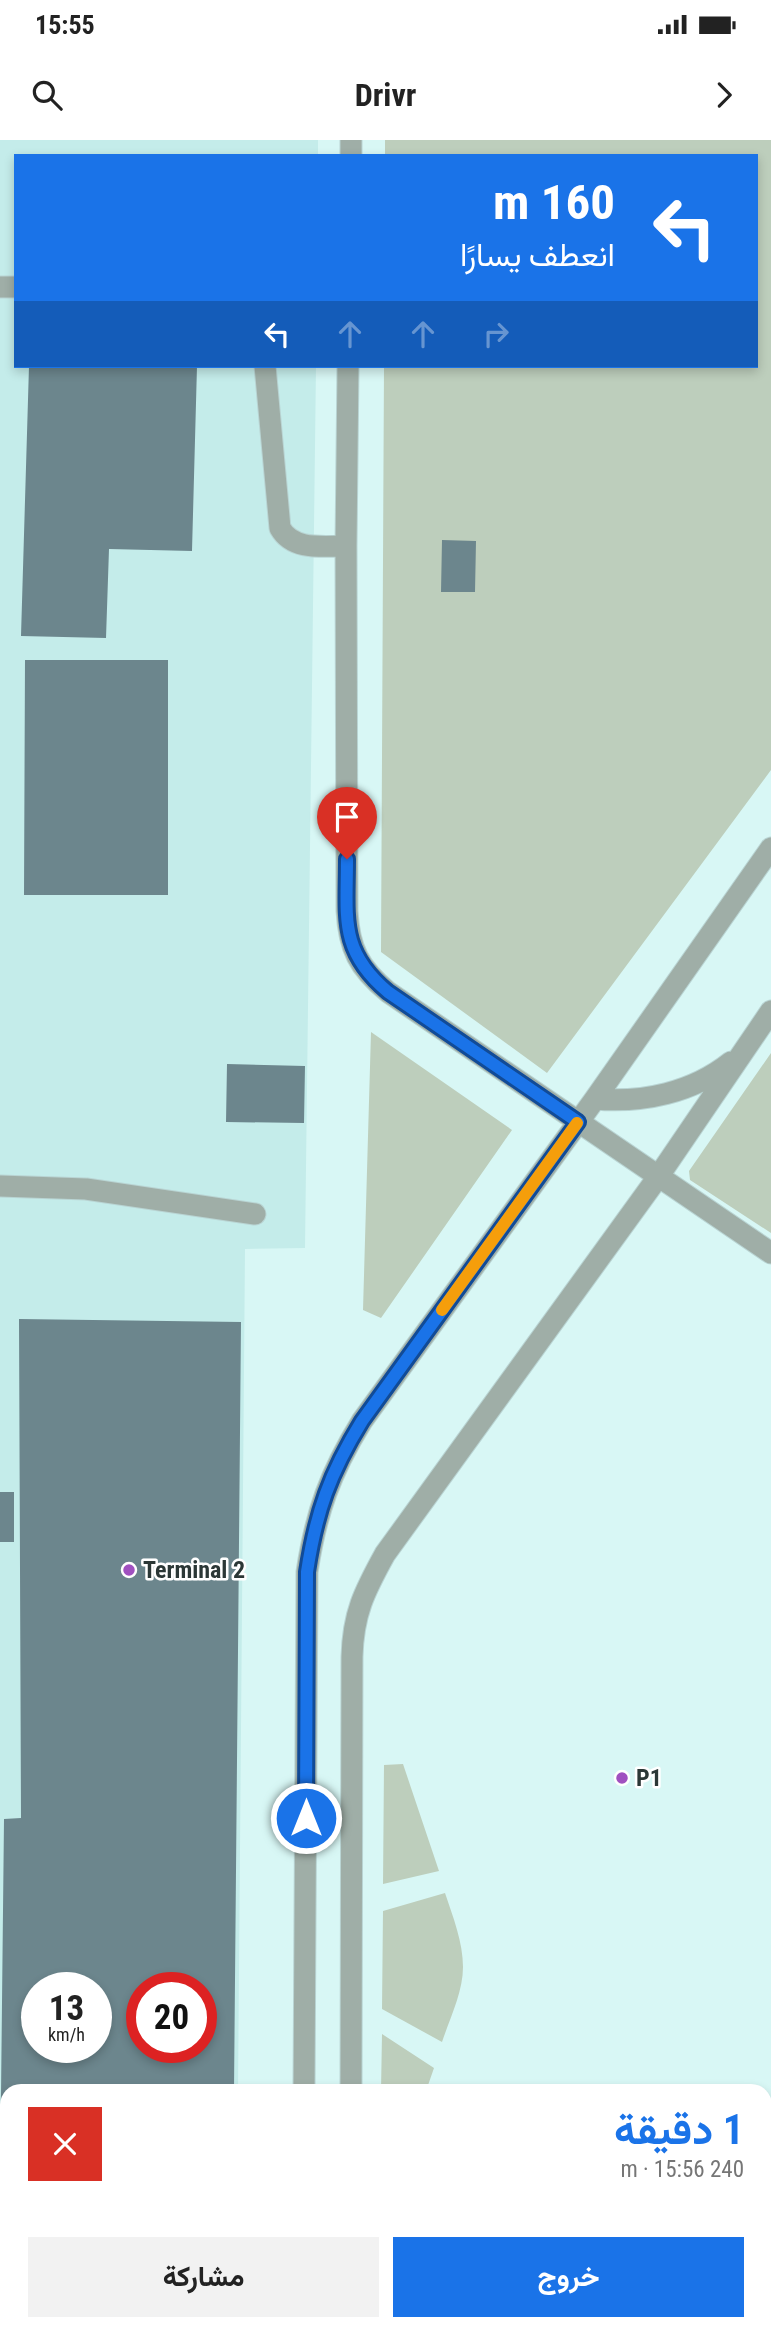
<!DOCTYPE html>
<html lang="ar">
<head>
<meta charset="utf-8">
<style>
	:root { --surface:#fff; --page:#f2f2f2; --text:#222; --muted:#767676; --accent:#1a73e8 }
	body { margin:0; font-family:"Roboto Condensed",Vazirmatn,sans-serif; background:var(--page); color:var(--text); direction:rtl; height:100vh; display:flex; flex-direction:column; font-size:26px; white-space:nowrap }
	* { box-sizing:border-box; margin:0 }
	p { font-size:23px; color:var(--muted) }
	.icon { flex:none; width:38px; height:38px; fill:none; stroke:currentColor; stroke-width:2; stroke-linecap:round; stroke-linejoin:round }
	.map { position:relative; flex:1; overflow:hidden; direction:ltr }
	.sheet { position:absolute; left:0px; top:1944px; width:772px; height:247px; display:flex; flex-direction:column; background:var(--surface); border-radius:21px 21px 0 0; box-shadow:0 4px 10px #0003; direction:rtl }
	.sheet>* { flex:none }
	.top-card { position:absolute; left:14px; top:14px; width:744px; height:214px; border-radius:0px; box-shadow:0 4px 10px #0003; direction:rtl; background:#1a73e8; color:#fff; overflow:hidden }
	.speed { position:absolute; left:21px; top:1832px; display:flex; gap:14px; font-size:35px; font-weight:700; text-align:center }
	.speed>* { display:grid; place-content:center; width:91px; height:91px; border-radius:50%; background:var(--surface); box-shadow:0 4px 10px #0003; line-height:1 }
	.speed small { font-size:18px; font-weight:400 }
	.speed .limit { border:10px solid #d22; background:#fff; color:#111 }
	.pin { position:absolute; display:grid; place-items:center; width:60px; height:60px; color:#fff; margin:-72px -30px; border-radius:50% 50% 50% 0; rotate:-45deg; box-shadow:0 0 7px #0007 }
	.pin .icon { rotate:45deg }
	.me { position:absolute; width:77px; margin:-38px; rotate:0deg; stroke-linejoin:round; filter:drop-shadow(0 0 5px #0008) }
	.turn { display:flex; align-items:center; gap:24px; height:147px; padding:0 28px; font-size:32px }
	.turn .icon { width:91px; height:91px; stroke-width:2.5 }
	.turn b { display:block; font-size:49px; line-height:60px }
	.lanes { display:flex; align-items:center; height:66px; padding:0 28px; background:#0003; justify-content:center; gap:35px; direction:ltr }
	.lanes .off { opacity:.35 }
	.round { display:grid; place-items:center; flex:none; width:74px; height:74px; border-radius:0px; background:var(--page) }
	.head { display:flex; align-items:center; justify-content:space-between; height:119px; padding:0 28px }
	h1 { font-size:42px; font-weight:700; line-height:52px; color:var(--accent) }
	.action { display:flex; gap:14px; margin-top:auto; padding:14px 28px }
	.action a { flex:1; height:80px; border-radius:0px; background:var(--accent); color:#fff; font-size:28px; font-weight:700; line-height:80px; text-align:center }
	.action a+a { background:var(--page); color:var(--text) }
	.status { display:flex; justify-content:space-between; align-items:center; height:49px; padding:0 35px; background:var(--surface); direction:ltr }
	.status svg { height:19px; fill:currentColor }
	header { display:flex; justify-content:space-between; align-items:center; height:91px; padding:0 28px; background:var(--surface); font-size:32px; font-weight:700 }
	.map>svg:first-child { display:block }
	.built { fill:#c4ecea; fill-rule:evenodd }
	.green { fill:#bdcebc }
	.building { fill:#6c868d; fill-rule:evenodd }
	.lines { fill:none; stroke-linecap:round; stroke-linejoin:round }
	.minor-casing { stroke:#b9d4d3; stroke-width:23 }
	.minor { stroke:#9faea7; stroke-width:21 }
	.route-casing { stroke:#114b97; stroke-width:18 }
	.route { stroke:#1a73e8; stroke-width:12 }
	.slow { stroke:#f59e0b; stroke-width:12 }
	.poi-dot { fill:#a050c0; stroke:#fff; stroke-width:2.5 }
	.labels { text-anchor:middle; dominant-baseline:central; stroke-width:5; stroke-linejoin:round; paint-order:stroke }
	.poi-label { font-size:24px; font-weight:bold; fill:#2b3736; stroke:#fff; text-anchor:start }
</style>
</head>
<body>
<div class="status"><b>15:55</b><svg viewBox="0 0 49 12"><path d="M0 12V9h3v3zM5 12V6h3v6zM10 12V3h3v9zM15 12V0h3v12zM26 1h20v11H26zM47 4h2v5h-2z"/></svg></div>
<header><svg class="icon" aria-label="forward" viewBox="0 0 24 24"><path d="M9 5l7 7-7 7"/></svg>Drivr<svg class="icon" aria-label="search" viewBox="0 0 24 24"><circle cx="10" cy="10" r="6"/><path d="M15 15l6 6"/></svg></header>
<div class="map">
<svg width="771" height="2190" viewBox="0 0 771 2190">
	<rect width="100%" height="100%" fill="#d8f7f5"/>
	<path class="built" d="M0,0H318V16H16V226H316L305,1108L245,1109L238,1951H7V2184H297L298,2190H0ZM37,1848H96V1908H37ZM142,1848H201V1908H142Z"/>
	<path class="green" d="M385,0H771V630L547,933L381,812L384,226H756V16H385Z
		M371,892L512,990L381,1178L363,1170Z
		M771,913V1093L690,1040L689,1031Z
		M403,1624L439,1731L383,1744L384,1625Z
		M445,1753C453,1777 463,1802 463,1827C463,1852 450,1878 442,1902L382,1869L383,1771Z
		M382,1894L434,1928L426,1951H381Z"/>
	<path class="building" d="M29,226H197L192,411L109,409L106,498L21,496Z
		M442,400L476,401L475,452H441Z
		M25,520H168V755H24Z
		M227,924L305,926L304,983L226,982Z
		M19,1179L241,1182L234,1951H7V2046L0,2047L4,1679L21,1678ZM37,1848H96V1908H37ZM142,1848H201V1908H142Z
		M0,1352H14V1402H0Z
		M19,2184H117V2190H19Z"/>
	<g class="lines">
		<g class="minor-casing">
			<path id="minor" d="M351,16V0
				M0,147H16
				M265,226L280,388C293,411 323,406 346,406
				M348,226L346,406L347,771C349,809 359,828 388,852L771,1113
				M595,959C643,963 692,953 731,922
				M0,1046L86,1049L255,1074
				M304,1951L307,1432C316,1372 330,1333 362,1281L595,959L771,708
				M351,1951L352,1517C353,1474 364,1452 385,1414L658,1037L771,871
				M180,2184L182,2190
				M350,2184V2190
				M215,2190V2184"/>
		</g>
		<use href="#minor" class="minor"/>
	</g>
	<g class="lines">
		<g class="route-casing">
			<path id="route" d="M306,1678L307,1432C316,1372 330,1333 362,1281L578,982L388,852C339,811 347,778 347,719"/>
		</g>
		<use href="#route" class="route"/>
		<path class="slow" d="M442,1170L577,983"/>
	</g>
	<g class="poi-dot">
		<circle cx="129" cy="1430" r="7"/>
		<circle cx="622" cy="1638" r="7"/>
	</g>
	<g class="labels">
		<g class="poi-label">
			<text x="143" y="1430">Terminal 2</text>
			<text x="636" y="1638">P1</text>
		</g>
	</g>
</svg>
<div class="speed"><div>13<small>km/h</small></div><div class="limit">20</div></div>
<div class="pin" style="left:347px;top:719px;background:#d93025"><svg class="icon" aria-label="arrive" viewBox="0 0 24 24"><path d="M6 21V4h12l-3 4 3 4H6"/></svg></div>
<svg class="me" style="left:306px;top:1678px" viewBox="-20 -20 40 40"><circle r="17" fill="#1a73e8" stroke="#fff" stroke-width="3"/><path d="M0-11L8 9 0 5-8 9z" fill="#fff"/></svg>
<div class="top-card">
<div class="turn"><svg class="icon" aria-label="left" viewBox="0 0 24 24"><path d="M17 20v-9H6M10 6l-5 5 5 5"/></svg><div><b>160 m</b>انعطف يسارًا</div></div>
<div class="lanes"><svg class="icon" aria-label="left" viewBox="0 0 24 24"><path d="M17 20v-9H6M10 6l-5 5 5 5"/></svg><svg class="icon off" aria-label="ahead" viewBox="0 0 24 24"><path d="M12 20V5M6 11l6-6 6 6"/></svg><svg class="icon off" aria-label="ahead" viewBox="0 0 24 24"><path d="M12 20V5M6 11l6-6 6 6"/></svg><svg class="icon off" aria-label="right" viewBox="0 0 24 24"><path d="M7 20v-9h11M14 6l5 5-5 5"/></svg></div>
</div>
<section class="sheet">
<div class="head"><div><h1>1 دقيقة</h1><p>240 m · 15:56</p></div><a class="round" style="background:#d93025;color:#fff"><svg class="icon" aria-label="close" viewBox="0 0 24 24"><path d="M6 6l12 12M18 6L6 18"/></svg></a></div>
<div class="action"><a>خروج</a><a>مشاركة</a></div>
</section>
</div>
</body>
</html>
